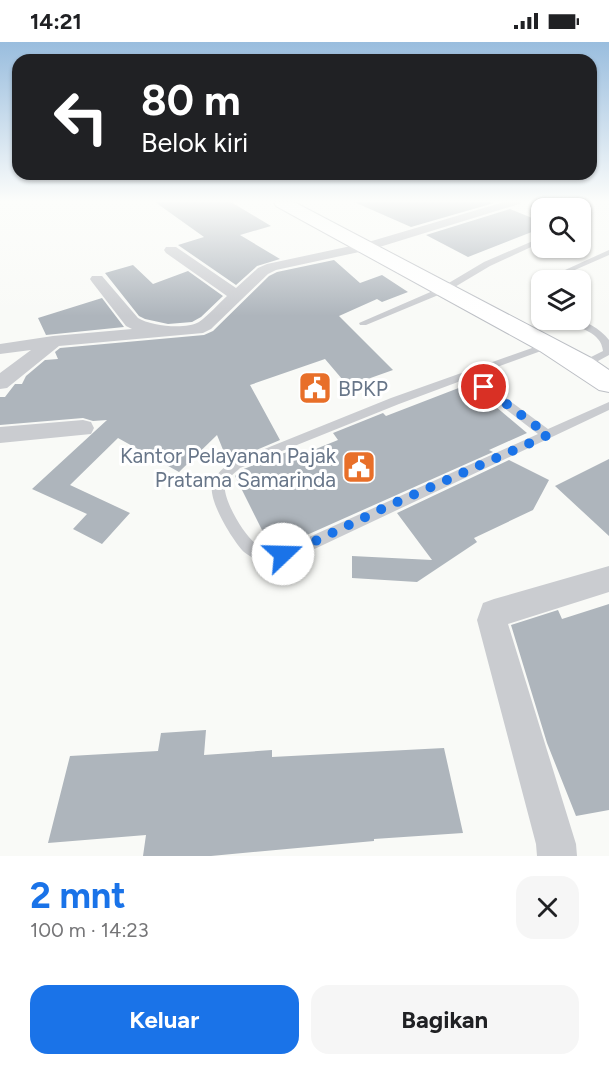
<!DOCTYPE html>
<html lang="id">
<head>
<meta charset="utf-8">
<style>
	:root { --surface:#fff; --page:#f6f6f6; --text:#202124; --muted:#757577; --accent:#1a73e8 }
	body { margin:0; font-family:Figtree,sans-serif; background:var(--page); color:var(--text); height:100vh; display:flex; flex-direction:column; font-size:22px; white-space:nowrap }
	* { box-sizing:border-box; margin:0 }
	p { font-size:20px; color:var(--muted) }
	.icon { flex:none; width:33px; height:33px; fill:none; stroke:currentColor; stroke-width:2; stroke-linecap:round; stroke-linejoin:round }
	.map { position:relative; height:814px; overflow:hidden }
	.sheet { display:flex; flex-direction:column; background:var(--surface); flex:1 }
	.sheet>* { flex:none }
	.banner { position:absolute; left:12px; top:12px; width:585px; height:126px; border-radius:18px; box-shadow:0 2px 4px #0004; background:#202124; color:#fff; overflow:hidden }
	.fabs { position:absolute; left:531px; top:156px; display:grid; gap:12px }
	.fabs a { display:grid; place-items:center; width:60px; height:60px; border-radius:12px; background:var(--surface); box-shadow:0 2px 4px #0004; font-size:30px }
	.pin { position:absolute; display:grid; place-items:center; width:51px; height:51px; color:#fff; margin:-26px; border:3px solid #fff; border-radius:50%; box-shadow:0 2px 6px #0007 }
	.me { position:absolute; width:66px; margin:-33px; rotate:69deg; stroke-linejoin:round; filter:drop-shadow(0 0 4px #0008) }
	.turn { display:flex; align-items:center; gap:21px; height:126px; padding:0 30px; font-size:27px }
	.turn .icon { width:78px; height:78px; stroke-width:2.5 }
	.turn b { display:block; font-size:42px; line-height:51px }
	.round { display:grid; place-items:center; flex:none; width:63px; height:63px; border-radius:18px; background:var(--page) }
	.head { display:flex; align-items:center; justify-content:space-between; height:102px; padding:0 30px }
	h1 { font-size:36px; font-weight:700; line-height:45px; color:var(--accent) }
	.cta { display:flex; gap:12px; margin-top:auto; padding:12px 30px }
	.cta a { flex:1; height:69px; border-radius:18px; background:var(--accent); color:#fff; font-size:24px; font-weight:700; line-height:69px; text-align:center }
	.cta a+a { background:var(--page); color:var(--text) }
	.status { display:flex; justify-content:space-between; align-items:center; height:42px; padding:0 30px; background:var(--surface); direction:ltr }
	.status svg { height:16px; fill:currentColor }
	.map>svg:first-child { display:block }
	.building { fill:#aeb5bc }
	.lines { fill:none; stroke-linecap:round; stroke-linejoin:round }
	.secondary-casing { stroke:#bcbfc5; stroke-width:2 }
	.service { fill:#caccd0; fill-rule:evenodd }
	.minor { fill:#caccd0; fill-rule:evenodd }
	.secondary { fill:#fff; fill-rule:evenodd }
	.route { stroke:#1a73e8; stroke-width:10; stroke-dasharray:0 18 }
	.labels { text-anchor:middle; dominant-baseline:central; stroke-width:6; stroke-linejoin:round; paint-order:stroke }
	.poi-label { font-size:21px; fill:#687689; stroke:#fff; text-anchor:start }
</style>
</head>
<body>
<div class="status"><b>14:21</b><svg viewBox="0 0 49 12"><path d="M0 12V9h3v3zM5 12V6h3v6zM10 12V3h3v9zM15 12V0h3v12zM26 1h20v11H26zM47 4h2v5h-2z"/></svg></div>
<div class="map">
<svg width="609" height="814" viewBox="0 0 609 814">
	<rect width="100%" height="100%" fill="#f9faf7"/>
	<path class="building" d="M155,160H231L271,184L240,193L280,217L257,224L236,243L178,203L204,195Z
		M354,160H491L494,161L411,185Z
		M510,167L542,180V186L468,215L426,193Z
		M334,218L360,241L382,233L408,250L382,260L377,257L339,274L393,328L348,344L325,317L250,343L280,398L228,420L217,393L179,430L118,396L70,443L130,471L102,502L73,487L87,472L32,447L107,378L93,379L83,376L0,383V355H5L15,342H22L26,334L45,318L58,317L55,310L60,306L204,293L213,289L269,234L277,230Z
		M133,223L153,242L188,229L223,254L201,275L192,280L168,282L145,277L139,274L105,231Z
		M102,256L124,285L46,293L38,276Z
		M469,342L527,391L489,408L493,410L291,500L270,504L235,434L241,428L287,410L291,417L338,398L333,391L383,371L386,374Z
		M609,417V494L555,444Z
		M509,418L549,438L533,468L474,496L477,500L417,540L352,536V514L432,518L397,471Z
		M609,562V768L576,774L547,701L511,583L558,568L562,577Z
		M206,688L204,713L272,708V715L444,706L463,791L374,797V799L211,814H143L146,793L48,801L70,714L158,709L161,691Z"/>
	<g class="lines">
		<g class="secondary-casing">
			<path id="secondary" d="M274,160H294L593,317L609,328V350L599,348L540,309L276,164Z"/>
		</g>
		<path class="service" d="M586,175L588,176V178L580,182V177Z
			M542,195V200L490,224L448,249L366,283H360L359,281L442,245L484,220Z
			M609,208V213L552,238H543Z
			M539,244H542V256L538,254Z
			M567,278C582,276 599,285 609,298V313L587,325H579V321L603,309C601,289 579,288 567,278Z
			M549,300L552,301V305L475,333L548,387L609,360V368L306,511C292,516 275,522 261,518C255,517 249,514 244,510C233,499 209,460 212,444C214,433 223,426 232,420L391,356ZM466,337L538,392L298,500C287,504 273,508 262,505C248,502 222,457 225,443C227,436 235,431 240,426L399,362Z"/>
		<path class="minor" d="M504,160H521L519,162L373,207L276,228L268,232L211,287L203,291L59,304L7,346L0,347V331L31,308L0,312V302L53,294L132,287L126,284L92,240L90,237L92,234H102L138,276C151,284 185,288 199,280C209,273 218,262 227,254L166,211L164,208L166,205H176L236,246L258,226L267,222L365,201Z
			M83,378L91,380L94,386L91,392L0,401V385Z
			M609,524V550L508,582L576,802L577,814H537L536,802L477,578L483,561L494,557Z"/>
		<use href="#secondary" class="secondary"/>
	</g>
	<linearGradient id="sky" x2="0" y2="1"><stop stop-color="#99bdde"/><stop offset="0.58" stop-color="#fcfdfb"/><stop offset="1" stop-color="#fcfdfb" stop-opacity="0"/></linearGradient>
	<rect width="609" height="274" fill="url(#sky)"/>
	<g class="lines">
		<path class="route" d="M283,512L301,506L386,465L548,393L484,345"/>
	</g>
	<defs>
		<g id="civic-square" transform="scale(1.725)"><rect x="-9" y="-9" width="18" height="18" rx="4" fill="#e86f29" stroke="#fff"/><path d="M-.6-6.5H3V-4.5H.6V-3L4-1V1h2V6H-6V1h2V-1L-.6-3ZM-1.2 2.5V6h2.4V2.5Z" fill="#fff"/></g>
	</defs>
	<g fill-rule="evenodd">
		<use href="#civic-square" x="315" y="346"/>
		<use href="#civic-square" x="359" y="425"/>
	</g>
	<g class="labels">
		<g class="poi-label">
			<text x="338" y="346">BPKP</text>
			<text x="336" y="413" text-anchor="end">Kantor Pelayanan Pajak<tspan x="336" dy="24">Pratama Samarinda</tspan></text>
		</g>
	</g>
</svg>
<div class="fabs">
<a><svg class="icon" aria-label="search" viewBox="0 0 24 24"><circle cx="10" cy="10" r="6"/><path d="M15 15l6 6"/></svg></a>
<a><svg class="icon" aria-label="layers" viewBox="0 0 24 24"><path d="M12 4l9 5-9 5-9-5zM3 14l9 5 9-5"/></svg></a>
</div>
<div class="pin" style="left:484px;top:345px;background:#d93025"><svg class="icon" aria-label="arrive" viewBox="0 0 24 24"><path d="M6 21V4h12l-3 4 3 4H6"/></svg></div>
<svg class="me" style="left:283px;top:512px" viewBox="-20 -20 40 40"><circle r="19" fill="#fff"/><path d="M0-13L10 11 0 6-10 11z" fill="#1a73e8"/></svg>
<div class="banner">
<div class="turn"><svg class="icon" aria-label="left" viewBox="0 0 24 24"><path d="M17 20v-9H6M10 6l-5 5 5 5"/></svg><div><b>80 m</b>Belok kiri</div></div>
</div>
</div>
<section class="sheet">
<div class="head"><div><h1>2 mnt</h1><p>100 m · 14:23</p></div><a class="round"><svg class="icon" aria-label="close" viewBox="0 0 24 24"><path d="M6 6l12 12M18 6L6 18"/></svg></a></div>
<div class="cta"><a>Keluar</a><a>Bagikan</a></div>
</section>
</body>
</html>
